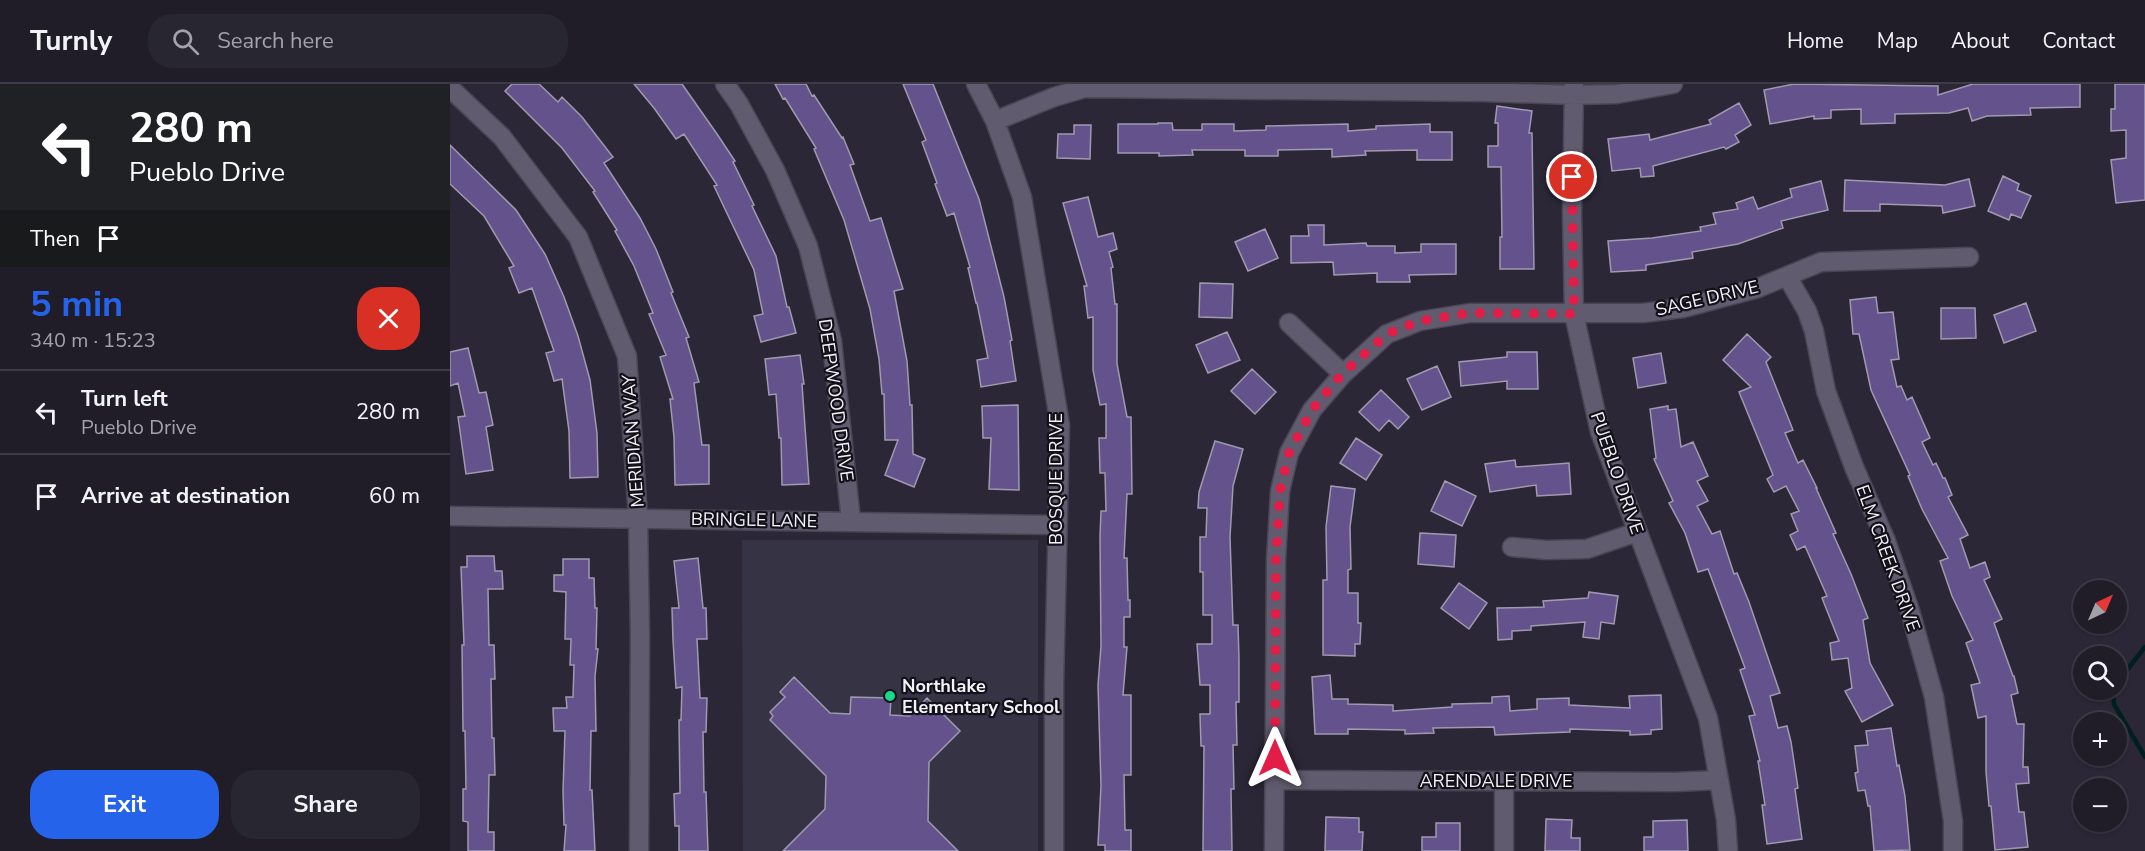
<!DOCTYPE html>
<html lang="en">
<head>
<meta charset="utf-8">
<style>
	:root { --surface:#201d29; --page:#282631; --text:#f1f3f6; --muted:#a2a2a8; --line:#3d3b46; --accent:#2563eb }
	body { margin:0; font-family:"Nunito Sans",sans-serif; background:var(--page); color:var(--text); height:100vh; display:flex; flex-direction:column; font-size:22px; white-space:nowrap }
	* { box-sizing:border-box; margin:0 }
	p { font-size:20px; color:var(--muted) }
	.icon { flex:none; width:33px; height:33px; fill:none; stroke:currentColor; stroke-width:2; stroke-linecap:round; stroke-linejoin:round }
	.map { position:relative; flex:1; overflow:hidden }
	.details { display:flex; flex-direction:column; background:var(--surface); width:450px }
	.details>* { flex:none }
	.top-card { background:#202124; color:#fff; overflow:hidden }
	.needle { width:39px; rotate:44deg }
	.controls { position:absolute; left:1623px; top:496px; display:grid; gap:12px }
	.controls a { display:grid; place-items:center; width:54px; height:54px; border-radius:50%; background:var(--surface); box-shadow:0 2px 4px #0004,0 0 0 2px var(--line); font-size:30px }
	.pin { position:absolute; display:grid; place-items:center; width:51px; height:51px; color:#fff; margin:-26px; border:3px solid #fff; border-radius:50%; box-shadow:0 2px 6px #0007 }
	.me { position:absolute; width:66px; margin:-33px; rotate:0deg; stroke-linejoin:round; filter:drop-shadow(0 0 4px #0008) }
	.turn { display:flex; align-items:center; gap:21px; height:126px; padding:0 30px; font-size:27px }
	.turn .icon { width:78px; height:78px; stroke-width:2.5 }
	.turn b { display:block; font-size:42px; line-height:51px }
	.then { display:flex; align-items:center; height:57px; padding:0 30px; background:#0003; gap:12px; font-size:22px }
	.round { display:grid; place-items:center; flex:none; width:63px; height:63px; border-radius:24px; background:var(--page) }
	.summary { display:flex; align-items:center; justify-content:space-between; height:102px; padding:0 30px }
	h1 { font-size:36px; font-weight:700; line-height:45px; color:var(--accent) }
	.cta { display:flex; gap:12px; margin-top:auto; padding:12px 30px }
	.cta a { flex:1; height:69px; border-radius:24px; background:var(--accent); color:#fff; font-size:24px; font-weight:700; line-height:69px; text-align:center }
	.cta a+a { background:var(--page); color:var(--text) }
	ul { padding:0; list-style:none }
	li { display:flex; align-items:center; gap:18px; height:84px; padding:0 30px; border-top:2px solid var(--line) }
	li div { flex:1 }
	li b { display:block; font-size:22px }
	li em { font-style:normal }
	header { display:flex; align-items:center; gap:36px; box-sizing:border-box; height:84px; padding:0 30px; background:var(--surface); border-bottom:2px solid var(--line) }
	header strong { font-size:28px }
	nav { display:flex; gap:33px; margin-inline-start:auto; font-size:21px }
	.search { width:420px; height:54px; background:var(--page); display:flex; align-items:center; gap:15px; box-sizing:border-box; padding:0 21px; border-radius:24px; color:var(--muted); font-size:22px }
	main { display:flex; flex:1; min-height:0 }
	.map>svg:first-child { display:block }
	.education { fill:#353344 }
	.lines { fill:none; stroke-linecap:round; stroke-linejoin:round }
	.stream { stroke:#001f21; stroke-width:4.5 }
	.building { fill:#64528c; stroke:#9f9aaf; stroke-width:1.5 }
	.minor-casing { stroke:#4a4553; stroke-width:21 }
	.minor { stroke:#605b6e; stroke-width:18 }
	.route { stroke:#e11d48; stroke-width:10; stroke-dasharray:0 18 }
	.poi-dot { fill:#17d989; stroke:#131118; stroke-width:2 }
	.labels { text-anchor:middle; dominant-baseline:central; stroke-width:4.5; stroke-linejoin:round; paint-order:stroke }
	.street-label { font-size:18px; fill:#f4f1fc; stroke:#131118 }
	.poi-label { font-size:18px; font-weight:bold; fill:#f4f1fc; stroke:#131118; text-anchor:start }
</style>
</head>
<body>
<header>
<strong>Turnly</strong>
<div class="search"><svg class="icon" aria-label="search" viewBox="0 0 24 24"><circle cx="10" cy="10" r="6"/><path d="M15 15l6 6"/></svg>Search here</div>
<nav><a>Home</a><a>Map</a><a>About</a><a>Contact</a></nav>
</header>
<main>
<section class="details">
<div class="top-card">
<div class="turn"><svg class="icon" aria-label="left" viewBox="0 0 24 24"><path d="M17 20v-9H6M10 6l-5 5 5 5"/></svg><div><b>280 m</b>Pueblo Drive</div></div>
<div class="then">Then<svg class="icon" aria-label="arrive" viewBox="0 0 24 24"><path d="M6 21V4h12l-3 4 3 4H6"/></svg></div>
</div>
<div class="summary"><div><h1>5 min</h1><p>340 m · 15:23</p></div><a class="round" style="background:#d93025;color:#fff"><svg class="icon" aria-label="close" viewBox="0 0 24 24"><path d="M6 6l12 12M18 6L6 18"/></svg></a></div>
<ul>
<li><svg class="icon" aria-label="left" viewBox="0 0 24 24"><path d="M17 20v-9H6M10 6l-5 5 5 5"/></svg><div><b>Turn left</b><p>Pueblo Drive</p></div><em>280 m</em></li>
<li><svg class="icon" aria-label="arrive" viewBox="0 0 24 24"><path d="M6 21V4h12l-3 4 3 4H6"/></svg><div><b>Arrive at destination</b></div><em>60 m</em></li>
</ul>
<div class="cta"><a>Exit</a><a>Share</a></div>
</section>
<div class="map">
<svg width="1695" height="767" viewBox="0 0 1695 767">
	<rect width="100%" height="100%" fill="#2b2737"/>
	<path class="education" d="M292,456H588V767H293Z"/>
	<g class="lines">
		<path class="stream" d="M1666,600L1695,563
			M1663,606L1664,620L1695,673"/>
	</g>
	<path class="building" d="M62,0H89L108,18L112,13L132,33L163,73L154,79L190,134L206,165L223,208L221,209L239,253L236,254L249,298L244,299L252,361H259V400L225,401L224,353L220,315H223L210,273L216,271L199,230L203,229L184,182L165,147L167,146L143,108L145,107L112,64L55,7Z
		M184,0H232L267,50L285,77L283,78L304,121L302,122L326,172L337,223H339L346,249L311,258L304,232L313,230L304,186L264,102L267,101L234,50L226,55L204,24Z
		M325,0H356L362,12L364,11L392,54L393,53L404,80L400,81L420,137L431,134L453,205L444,207L457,277L460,321H462L463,370L475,375L464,403L435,391L448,356H435L434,310H432L429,275L420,225L394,136L364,65L366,64L335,14L333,15Z
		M453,0H483L529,115L554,213L562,256L560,257L566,297L531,303L527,276L538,274L527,219H526L518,184L520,183L504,129L497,132L485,100L487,99L472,58L476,56Z
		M1344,0L1488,2V11L1523,0H1630V23L1580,24L1581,31L1537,32L1522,37L1518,24L1499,29L1445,30V39L1411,40V25L1381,26V34L1364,35V32L1320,40L1314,6Z
		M1665,0H1695V116L1666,119L1661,76L1676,74V46L1661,47V25H1665Z
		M1289,19L1301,41L1285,51L1289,58L1276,65L1274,63L1203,82L1204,92L1191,93L1190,84L1162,87L1158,55L1199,50L1200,56L1261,40L1259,36Z
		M1047,22L1082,27L1079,49H1082L1084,185H1050V153H1052L1051,83H1038V62H1048V39H1045Z
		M708,39H722L723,46H752V40H784V47L816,46V42L898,40V47L926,45V42L980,40V48H1002V76H967V66L915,67L916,71L882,73V65L828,66V72H795V66H742L743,71L709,72V69H668V40H708Z
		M624,41H641L640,75L607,74L608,50H624Z
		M0,61L66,126L95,170L114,213L128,252L140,296L147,349L148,393L120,394L119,347L112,295L104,297L96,269L104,267L82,204L69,209L59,184L64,182L34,132L0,100Z
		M1553,92L1569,100L1567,106L1581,112L1571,134L1561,130L1559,136L1538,127Z
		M1519,95L1525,122L1493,129L1492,122L1430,120V127H1394L1395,96L1495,101Z
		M1371,97L1378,126L1331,137L1333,144L1288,160L1242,168L1243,174L1196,181V186L1161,188L1158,157L1202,154L1251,147L1250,143L1266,140L1263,129L1288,125L1286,119L1303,113L1308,125L1342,113L1340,105Z
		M638,113L648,153L663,149L667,165L659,168L663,183L661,184L665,220H667V280L677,333H681L682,410H677L674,474H677L678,516H680V533H674V563H677L673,611H681V691H674L675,746H681V767H655V761H648L651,702L648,601L651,562L650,453L651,427H656L655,389H650L649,354H656V320L650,321L643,286V233L638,234L634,202H637L613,119Z
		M858,141H874V161L916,159L917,162H945V169L971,168V160H1006V190L959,191L960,198H927V189L884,191L883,178L841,179V152H859Z
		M815,145L828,174L798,187L785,158Z
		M750,199L783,200L782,234L749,233Z
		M1426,213L1428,229L1443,228L1449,275L1441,276L1447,303L1451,302L1457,316L1462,313L1480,354L1472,358L1483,381L1486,379L1493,394H1495L1502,411L1498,413L1518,451L1510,455L1520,484L1535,478L1540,493L1534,496L1552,535L1544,539L1563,592H1564L1568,609L1561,611L1567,640H1574L1573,683H1578L1579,699L1566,700L1569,728H1574L1578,763L1545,766L1541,722H1539L1536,688V632L1528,634L1521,601L1530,599L1516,559L1523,556L1502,512L1490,477L1498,474L1472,425L1458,392L1460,391L1421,306L1409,250H1403L1400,216Z
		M1576,219L1586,247L1554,259L1544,231Z
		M1491,224H1525L1526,254L1491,255Z
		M777,248L790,276L758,289L746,261Z
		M1297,250L1321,273L1316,278L1343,346L1335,349L1348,379L1353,376L1367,404H1366L1386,449L1383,450L1401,490L1418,534L1413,536L1420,579L1443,621L1412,638L1395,607L1402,604L1398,574L1382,576L1380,559L1389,557L1372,514L1377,512L1355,462L1347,466L1340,451L1348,447L1341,430L1349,427L1336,402L1324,408L1317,395L1323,391L1289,308L1301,303L1273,276Z
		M18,264L29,309L36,308L43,341L36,343L43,386L16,390L8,333L15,332L8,299L0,302V268Z
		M1057,268H1087L1088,305H1057V297L1011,302L1009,278L1057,273Z
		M1211,269L1216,299L1188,304L1183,274Z
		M350,271L354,300H352L359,400L332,401L331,354H329L326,310L319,311L315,275Z
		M987,282L1001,313L972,326L957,295Z
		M802,285L826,308L805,330L781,307Z
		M931,306L959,333L948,345L939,336L929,347L909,328Z
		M568,321L569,406L539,405L541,354H533L532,322Z
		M1218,322V326L1226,325L1231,363L1243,358L1258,392L1247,397L1258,417L1247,422L1262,450L1270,447L1284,490L1287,489L1299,518L1330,609L1320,612L1328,644L1337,642L1341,658L1348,704L1345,705L1352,755L1317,760L1312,721H1315L1308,677H1310L1299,632L1305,631L1290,586L1295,584L1258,485L1248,488L1235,449L1219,419L1223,417L1204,375L1206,374L1200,325Z
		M906,354L932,371L916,396L890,379Z
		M765,357L793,365L783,402L780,453L783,541H788L789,575V618H786L787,661H783L784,705H781L782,767H753L754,662H751L750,630H760V601H750L747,560H762V531H753V488H750V453H756L757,424H748L749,408Z
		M1065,376L1066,383L1119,379L1121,410L1087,412L1086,401L1040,408L1035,380Z
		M995,397L1026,412L1012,442L981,427Z
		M881,402L905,405L900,443L901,485L898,486V509H908V539H911L910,560H905V572L873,571V496H877L876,443Z
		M970,449L1006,451L1004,483L968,480Z
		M17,472H44L45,487H52L53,505H38L39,561H44L45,595H41L42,654H44L45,691H39L38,748H44V767H18V738L13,737V705H16L15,647H13L12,561H14L11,483H17Z
		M248,474L253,524H256L257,555H247L250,614H257L256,648H253L254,708H256L258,767H229V742H225L224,710L230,709L229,636H231L232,603L226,604L223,556L222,524H229L224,477Z
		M113,475H139V494H144L145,524H147L146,565H148L145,592L146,647H141L140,706H142L145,767H114L116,741H114L113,707L115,647H104L103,624H117L116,613H123L124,581H120L121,555H115L116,508L104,507V491H113Z
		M1009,499L1037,519L1019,545L991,524Z
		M1139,508L1168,512L1164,540L1151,538L1149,555L1133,553L1135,538L1081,542V546L1062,547V555L1048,556L1047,524L1094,523L1093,517L1138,514Z
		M880,591L882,615H898V620L943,621V627L1002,623V620L1042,619V613L1059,612L1060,627L1087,625V615L1119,614V621L1180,624L1179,612L1211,611L1212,645L1201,646V650L1180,651V647L1120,645V648L1045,651L1044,643L983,644L984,649L955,650V646L898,645V650H865L862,593Z
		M344,593L380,629L400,630L401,613L441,614L440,631L460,632L477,614L510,647L479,678L478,737L508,767H333L375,725L376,692L320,636L323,632L320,628L335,613L330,608Z
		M1441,644L1447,682L1449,681L1455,712L1460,766L1424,767L1420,722H1418L1415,706L1408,707L1405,689L1408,688L1405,662L1418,661L1416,647Z
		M876,733L909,734V748H913L912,767H875Z
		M1096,735L1122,736L1121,754H1130V767H1095Z
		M1237,736L1238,767H1194V753H1203V737Z
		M986,739H1010V767H972V753H986Z"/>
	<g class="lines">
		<g class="minor-casing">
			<path id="minor" d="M275,0L289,20L325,86L358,162L382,257L401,437
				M526,0L545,37L572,113L610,341L604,601V767
				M1124,0L1122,129L1124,230L1150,348L1258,634L1276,736L1278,767
				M0,4L52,53L128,153L177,272L188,434L190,551L189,767
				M545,37L604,13L635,4L1033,8L1124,11L1167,10L1223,0
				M1337,192L1357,227L1364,247L1376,307L1404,383L1436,457L1460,527L1484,613L1503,737V767
				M839,239L893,290
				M0,432L607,441
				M1062,463L1096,466L1137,465L1187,448
				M825,696L1225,698L1268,696
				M1054,698V767
				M824,767L826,476L830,407L839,369L862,326L893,290L937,250L970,237L1020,229H1193L1233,224L1308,204L1371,178L1519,173"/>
		</g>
		<use href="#minor" class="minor"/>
	</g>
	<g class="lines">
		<path class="route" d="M825,674L826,476L830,407L839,369L862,326L892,290L937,250L970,237L1020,229L1124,230L1122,93"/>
	</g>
	<circle class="poi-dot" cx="440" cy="612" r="6"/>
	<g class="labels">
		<g class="street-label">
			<text transform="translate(1257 214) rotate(-13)">SAGE DRIVE</text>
			<text transform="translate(386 316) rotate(82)">DEEPWOOD DRIVE</text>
			<text transform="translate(183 357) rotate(-94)">MERIDIAN WAY</text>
			<text transform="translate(1167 389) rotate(71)">PUEBLO DRIVE</text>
			<text transform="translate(606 395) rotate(-90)">BOSQUE DRIVE</text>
			<text transform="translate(304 436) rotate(1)">BRINGLE LANE</text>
			<text transform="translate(1438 474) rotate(70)">ELM CREEK DRIVE</text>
			<text x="1046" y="697">ARENDALE DRIVE</text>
		</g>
		<g class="poi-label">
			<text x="452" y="602">Northlake<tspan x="452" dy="21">Elementary School</tspan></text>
		</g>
	</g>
</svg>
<div class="controls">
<a><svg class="needle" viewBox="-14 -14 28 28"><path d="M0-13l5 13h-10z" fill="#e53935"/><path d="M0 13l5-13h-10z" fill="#a2a2a8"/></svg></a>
<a><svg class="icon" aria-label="search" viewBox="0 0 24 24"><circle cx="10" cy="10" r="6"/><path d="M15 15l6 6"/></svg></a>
<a>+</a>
<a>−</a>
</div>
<div class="pin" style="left:1122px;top:93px;background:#d93025"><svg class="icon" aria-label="arrive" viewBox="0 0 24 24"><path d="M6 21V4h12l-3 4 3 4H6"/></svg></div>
<svg class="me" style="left:825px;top:674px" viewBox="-20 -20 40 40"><path d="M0-17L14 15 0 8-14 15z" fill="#e11d48" stroke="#fff" stroke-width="4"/></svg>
</div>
</main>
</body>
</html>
